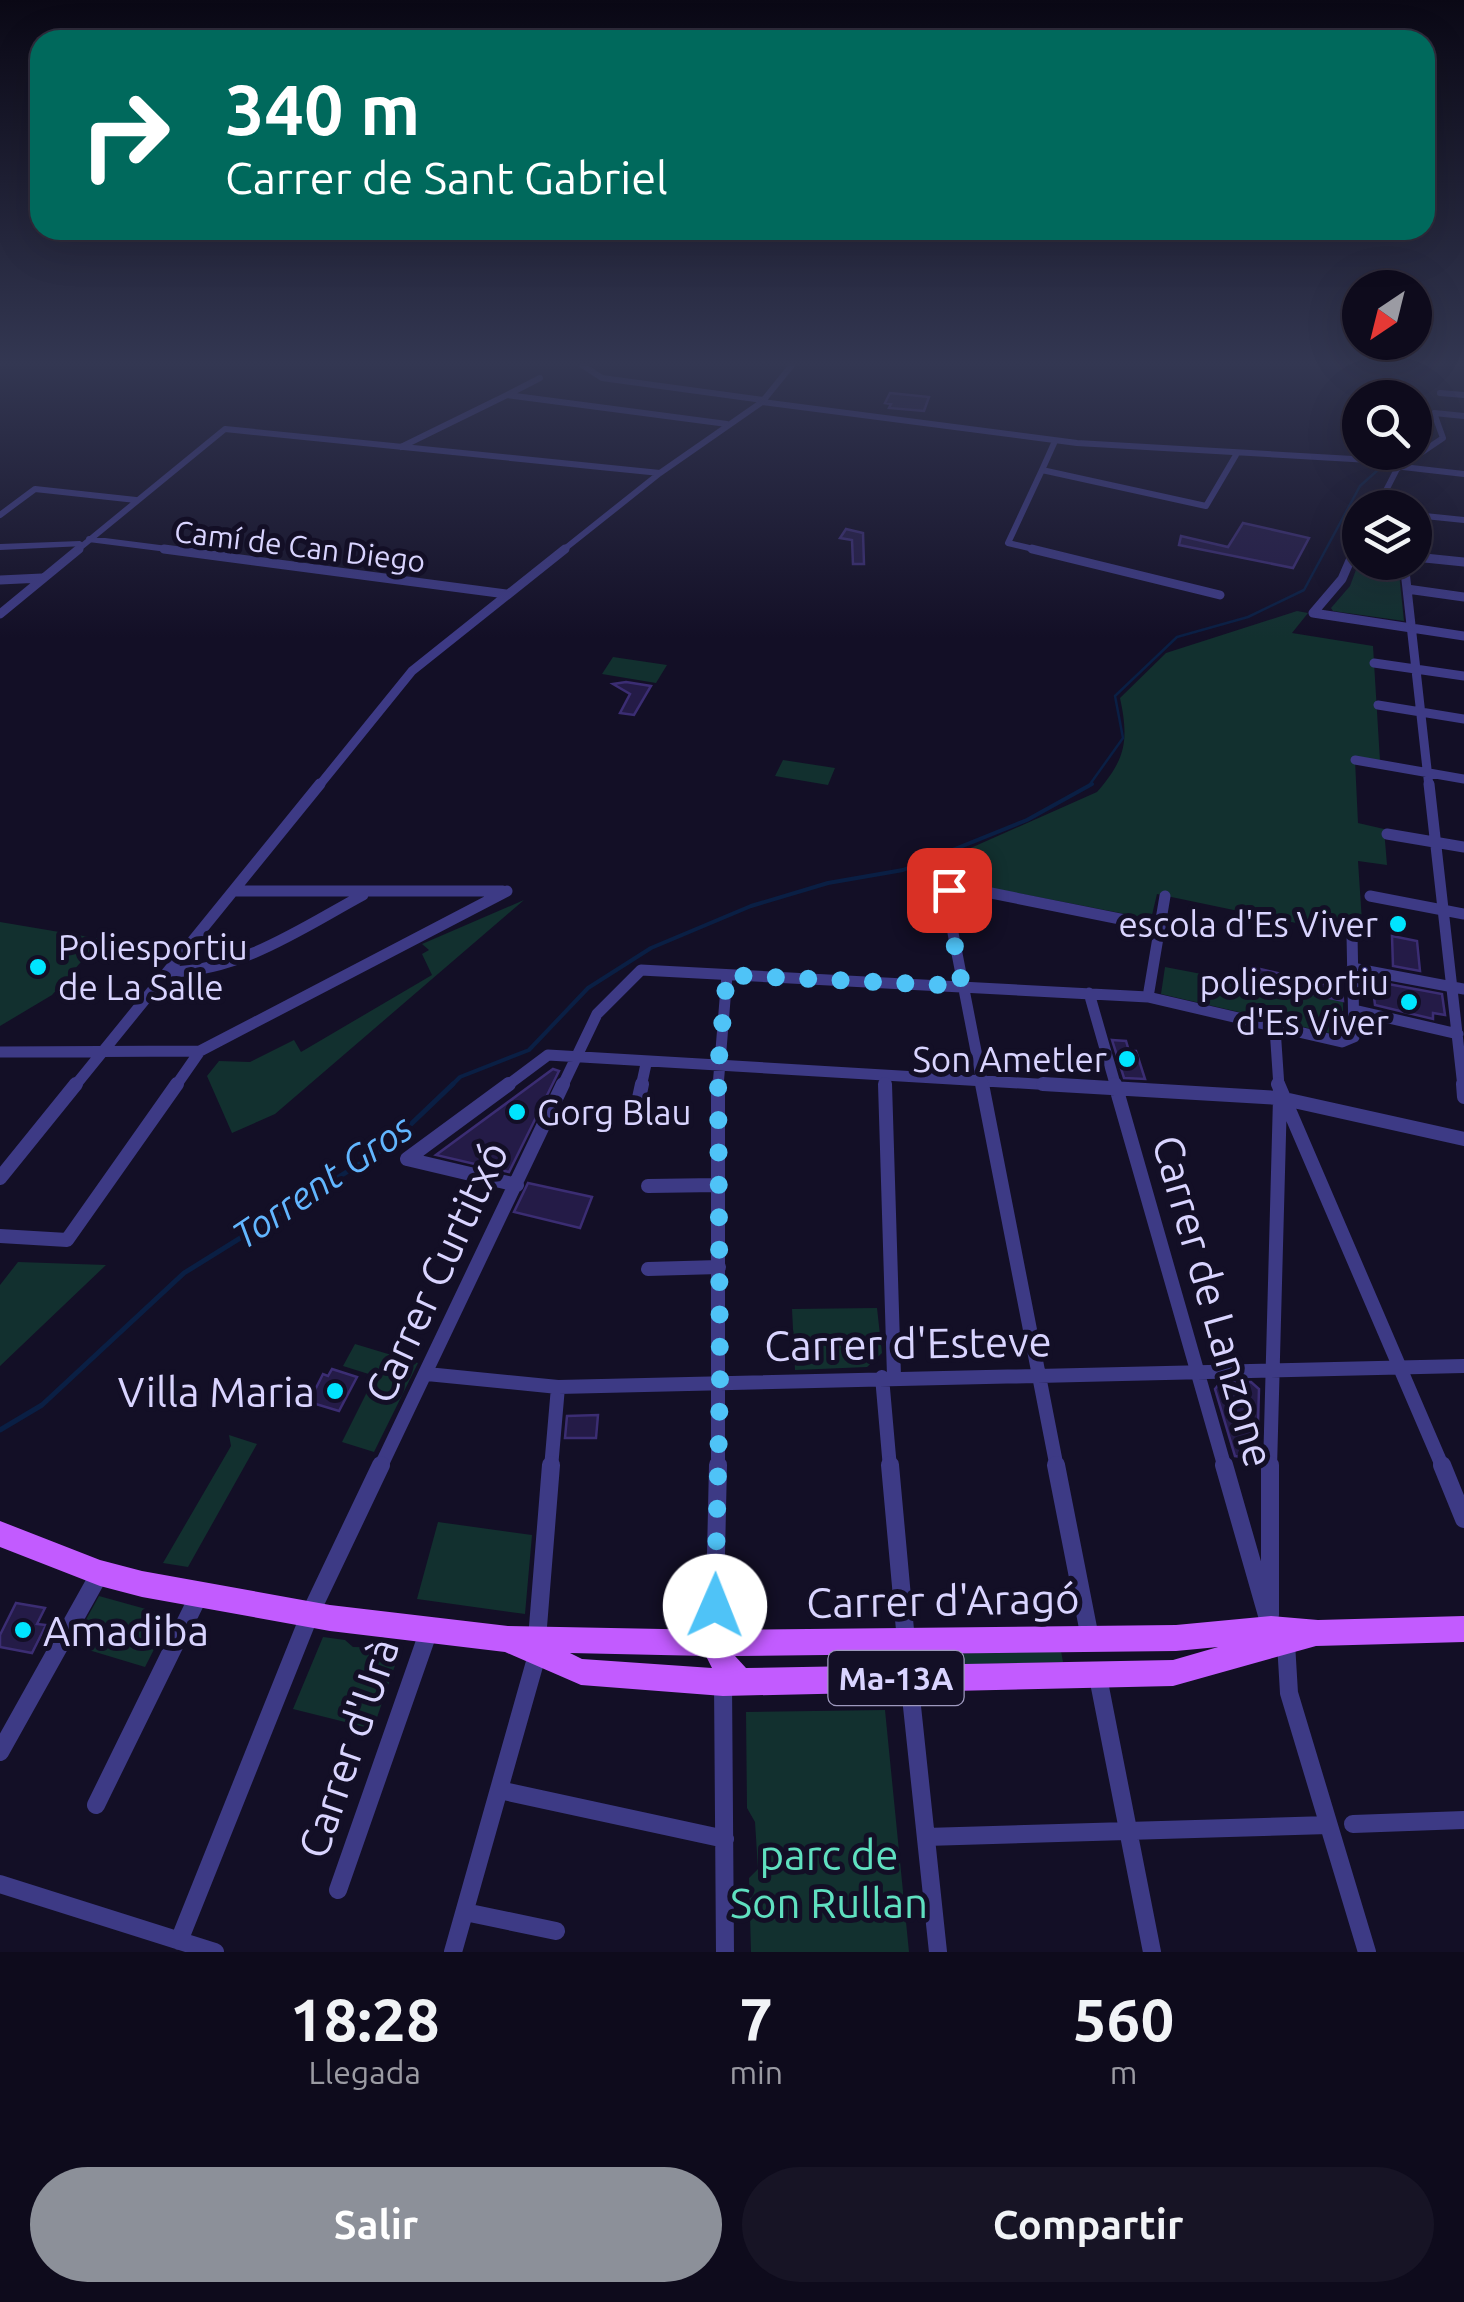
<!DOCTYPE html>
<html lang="es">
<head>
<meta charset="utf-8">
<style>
	:root { --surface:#0e0b1c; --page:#171425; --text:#f1f3f6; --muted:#9b9ba3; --line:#2e2b3b; --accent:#8c9099 }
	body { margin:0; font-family:Ubuntu,sans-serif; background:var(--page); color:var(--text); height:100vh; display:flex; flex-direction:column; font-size:38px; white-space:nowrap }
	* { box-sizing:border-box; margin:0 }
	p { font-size:32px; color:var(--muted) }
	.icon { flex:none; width:55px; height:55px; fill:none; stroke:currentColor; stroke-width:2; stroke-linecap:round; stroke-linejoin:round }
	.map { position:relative; height:1952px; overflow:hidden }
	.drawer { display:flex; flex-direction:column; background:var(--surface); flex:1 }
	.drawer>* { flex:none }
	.hud { position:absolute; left:30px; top:30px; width:1405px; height:210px; border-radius:30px; box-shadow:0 10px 40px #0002,0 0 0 2px var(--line); background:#00695c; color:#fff; overflow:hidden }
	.needle { width:65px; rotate:215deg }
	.controls { position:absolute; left:1342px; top:270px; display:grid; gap:20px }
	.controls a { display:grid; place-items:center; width:90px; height:90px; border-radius:50%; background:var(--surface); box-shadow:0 10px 40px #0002,0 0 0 2px var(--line); font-size:50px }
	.pin { position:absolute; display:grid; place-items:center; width:85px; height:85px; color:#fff; margin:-42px; border-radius:20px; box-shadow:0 5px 15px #0006 }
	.me { position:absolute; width:110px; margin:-55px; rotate:1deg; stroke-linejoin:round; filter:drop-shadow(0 0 8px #0008) }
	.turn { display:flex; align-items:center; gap:35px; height:210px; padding:0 30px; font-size:45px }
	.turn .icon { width:130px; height:130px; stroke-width:2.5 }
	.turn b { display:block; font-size:70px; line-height:85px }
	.eta { display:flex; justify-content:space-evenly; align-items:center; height:170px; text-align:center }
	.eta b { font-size:60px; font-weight:700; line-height:70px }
	.action { display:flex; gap:20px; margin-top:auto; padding:20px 30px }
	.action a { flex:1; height:115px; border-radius:60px; background:var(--accent); color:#fff; font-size:40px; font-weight:700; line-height:115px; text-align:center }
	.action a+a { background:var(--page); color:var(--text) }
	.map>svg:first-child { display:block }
	.green { fill:#12302f }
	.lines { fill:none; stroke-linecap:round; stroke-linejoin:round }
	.stream-far2 { stroke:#0a1f44; stroke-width:2.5 }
	.stream-far1 { stroke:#0a1f44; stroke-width:4 }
	.stream { stroke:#0a1f44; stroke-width:5 }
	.building { fill:#241b47; stroke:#3b2d73; stroke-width:2.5 }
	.minor-far4 { stroke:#3d3a85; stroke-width:6 }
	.minor-far3 { stroke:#3d3a85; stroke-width:9 }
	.minor-far2 { stroke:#3d3a85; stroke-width:11 }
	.minor-far1 { stroke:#3d3a85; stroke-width:14 }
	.minor { stroke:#3d3a85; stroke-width:18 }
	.tertiary { fill:#3d3a85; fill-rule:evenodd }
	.primary { fill:#c25bff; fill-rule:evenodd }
	.route { stroke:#4fc3f7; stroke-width:18; stroke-dasharray:0 32.4 }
	.poi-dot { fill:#00e5ff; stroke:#130f26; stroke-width:4 }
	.labels { text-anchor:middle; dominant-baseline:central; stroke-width:10; stroke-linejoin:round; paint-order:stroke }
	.far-street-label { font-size:30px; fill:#d9d4ff; stroke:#130f26 }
	.shield { fill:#130f26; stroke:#9e99be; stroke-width:2.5 }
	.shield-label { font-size:32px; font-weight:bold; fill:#d9d4ff }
	.poi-label { font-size:35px; fill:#d9d4ff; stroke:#130f26; text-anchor:end }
	.water-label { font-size:38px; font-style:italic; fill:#62b6ff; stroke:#130f26 }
	.near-street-label { font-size:42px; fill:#d9d4ff; stroke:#130f26 }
	.near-poi-label { font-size:42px; fill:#d9d4ff; stroke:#130f26; text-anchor:end }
	.near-park-label { font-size:42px; fill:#5fe0c0; stroke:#130f26 }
</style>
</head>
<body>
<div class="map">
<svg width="1464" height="1952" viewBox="0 0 1464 1952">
	<rect width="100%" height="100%" fill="#130f26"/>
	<path class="green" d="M1360,559V562L1398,563L1404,621L1333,611L1331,608L1350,586Z
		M1297,611L1308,613L1292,633L1373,646L1380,761L1355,760L1358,823L1384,829L1387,865L1358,861L1363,937L1157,894L1151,919L934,877L930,866L1097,792C1126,759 1129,740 1120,698L1166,653Z
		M613,657L667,665L656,683L602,674Z
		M783,760L835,768L828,785L775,776Z
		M524,900L275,1114L232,1133L207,1076L219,1061L250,1062L294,1040L301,1052L432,975L422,954L429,950L422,944Z
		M0,922L101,939L52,995L0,1026Z
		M1165,967L1343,1001V1031L1338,1035L1161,994Z
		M18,1262L106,1265L0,1366V1285Z
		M877,1308L882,1353L867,1367L795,1370L792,1309Z
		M355,1344L418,1363L374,1452L342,1442L375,1376L343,1366Z
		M229,1435L257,1444L188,1567L163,1563L231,1446Z
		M438,1522L532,1535L525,1614L417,1599Z
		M99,1596L171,1616L145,1667L72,1645Z
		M323,1637L345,1640L353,1647L401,1648L373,1729L293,1709Z
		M1061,1651L1063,1662L938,1665L937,1654Z
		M885,1710L909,1952H751L749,1878L758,1869L755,1822L747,1808L746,1712Z"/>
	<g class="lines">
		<path class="stream-far2" d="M1386,365L1403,381L1401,387L1409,398
			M1415,406L1427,429L1415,443
			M1088,787L1123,738L1115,696L1177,637L1248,617L1304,590L1360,486L1398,452"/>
		<path class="stream-far1" d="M450,1087L460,1077L529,1050L588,988L651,948L751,906L828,883L903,870L1027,820L1092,784"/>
		<path class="stream" d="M0,1430L42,1405L184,1273L387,1147L453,1084"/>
	</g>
	<path class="building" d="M890,393L929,397L924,411L889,408L891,404L885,403Z
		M1243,523L1309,538L1293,568L1179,545L1181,536L1228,547Z
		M846,529L863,533L864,564H853L852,540L840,538Z
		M626,682L651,686L634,715L620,713L630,694L613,684Z
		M1392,936L1417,941L1420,971L1393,966Z
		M1243,965L1342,988L1343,1001L1243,979Z
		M1372,981L1442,994L1445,1015L1433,1013V1019L1375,1005Z
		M1112,1040L1126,1041L1129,1051H1136L1145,1079L1124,1078Z
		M553,1069L559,1071L509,1172L436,1155Z
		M528,1183L592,1197L580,1228L514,1212Z
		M332,1369L357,1377L339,1411L309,1402L323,1374L328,1376Z
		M1251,1382L1259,1389L1257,1459L1235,1456L1215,1389L1220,1383Z
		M598,1415L596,1438H565L567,1416Z
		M16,1603L45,1608L37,1624L46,1625L32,1653L0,1647V1635Z"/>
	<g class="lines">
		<path class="minor-far4" d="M582,365L602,378L763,400
			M1440,393L1464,395
			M507,395L540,378
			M762,402L1077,443L1370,460
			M1055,441L1042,470L1206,506L1236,455
			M401,447L507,395L727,424
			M1403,467L1464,474
			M1042,470L1008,543L1042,551
			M1377,508L1397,469L1443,438L1434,413L1464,416
			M0,515L35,489L136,500
			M1415,515L1464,520
			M89,539L183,551
			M76,551L225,429L660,473
			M562,551L660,473L762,402L792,365
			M1354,551L1360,537"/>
		<path class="minor-far3" d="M164,549L506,594
			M1032,549L1220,595
			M1415,557L1464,562
			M1404,562L1429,787
			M0,580L42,578
			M1407,589L1464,597
			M1313,613L1464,636
			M1313,613L1342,579L1355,549
			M0,614L79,549
			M1374,663L1464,676
			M1378,705L1464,719
			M1355,760L1464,779
			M318,787L412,671L565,549"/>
		<path class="minor-far2" d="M1429,784L1463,1087
			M1387,834L1464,847
			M236,891H503
			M1370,896L1464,914
			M1352,968L1464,989
			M170,972C241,971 302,928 363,895
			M1089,993L1116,1087
			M1148,997L1165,896
			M1354,1010L1458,1034
			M1275,1028L1279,1087
			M0,1052L200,1051L507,891
			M885,1077V1087
			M74,1087L320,784
			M175,1087L200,1051
			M505,1087L548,1055L1086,1087
			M562,1087L597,1014L641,970L1148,997L1342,1042L1354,1037L1352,935
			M641,1087L646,1064
			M718,1087L727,975
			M983,1087L946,897L949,890L961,887L1160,927"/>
		<path class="minor-far1" d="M885,1084L894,1376
			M982,1084L1057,1468
			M1043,1084L1280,1098L1464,1139
			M1115,1084L1225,1468
			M1278,1084L1443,1468
			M1463,1084L1464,1097
			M636,1112L642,1084
			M407,1159L509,1084
			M407,1159L517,1185
			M0,1178L76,1084
			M648,1186L718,1185
			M0,1236L67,1240L177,1084
			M648,1269L719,1267
			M427,1374L558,1387L1464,1366
			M882,1377L890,1468
			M380,1468L563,1084
			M551,1468L558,1387
			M718,1468V1084
			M1270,1468L1280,1098"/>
		<path class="minor" d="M890,1465L906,1641
			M1056,1465L1090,1638
			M1224,1465L1271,1629
			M1270,1465V1615
			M1442,1465L1464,1519
			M537,1639L551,1465
			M714,1643L718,1465
			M1286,1643L1289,1693L1367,1952
			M1098,1677L1152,1952
			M909,1678L938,1952
			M723,1682L725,1952
			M0,1752L100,1573
			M499,1790L725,1839
			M96,1805L199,1595
			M1353,1824L1464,1820
			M926,1837L1328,1825
			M0,1884L215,1952
			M338,1890L429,1630
			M465,1912L556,1931
			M179,1941L310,1614L381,1465
			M453,1952L537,1655"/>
		<path class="tertiary" d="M80,541L85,544L84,546L0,550V544Z"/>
		<path class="primary" d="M0,1521L100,1560L142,1571L330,1605L508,1626L714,1630L1176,1625L1271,1616L1318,1620L1464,1616V1642L1316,1646L1173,1686L723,1696L581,1685L505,1652L330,1631L142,1597L100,1586L0,1547ZM1218,1647L1173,1660L746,1668L735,1656L1176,1651ZM570,1653L706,1656L712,1668L582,1659Z"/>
	</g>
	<linearGradient id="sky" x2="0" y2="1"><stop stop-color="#0a0815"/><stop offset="0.57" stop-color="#333752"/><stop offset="1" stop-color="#333752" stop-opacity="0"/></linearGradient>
	<rect width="1464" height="638" fill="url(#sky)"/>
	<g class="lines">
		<path class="route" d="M715,1606L720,1382L718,1068L727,975L962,986L946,897L949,890"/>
	</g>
	<g class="poi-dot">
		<circle cx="1398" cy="924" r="10"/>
		<circle cx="38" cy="967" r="10"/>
		<circle cx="1409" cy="1002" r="10"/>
		<circle cx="1127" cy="1059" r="10"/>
		<circle cx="517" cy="1112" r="10"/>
		<circle cx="335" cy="1391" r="10"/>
		<circle cx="23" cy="1630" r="10"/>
	</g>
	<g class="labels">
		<g class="far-street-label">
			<text transform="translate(300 546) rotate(7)">Camí de Can Diego</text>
		</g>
		<rect class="shield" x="828.5" y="1651" width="135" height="54" rx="8"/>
		<g class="shield-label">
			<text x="896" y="1678">Ma-13A</text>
		</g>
		<g class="poi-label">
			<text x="1378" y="924">escola d'Es Viver</text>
			<text x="58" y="947" text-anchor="start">Poliesportiu<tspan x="58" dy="40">de La Salle</tspan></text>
			<text x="1389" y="982">poliesportiu<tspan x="1389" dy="40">d'Es Viver</tspan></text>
			<text x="1107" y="1059">Son Ametler</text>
			<text x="537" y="1112" text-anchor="start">Gorg Blau</text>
		</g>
		<g class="water-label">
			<text transform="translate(322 1181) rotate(-34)">Torrent Gros</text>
		</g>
		<g class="near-street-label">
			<text transform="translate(436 1272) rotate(-65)">Carrer Curtitxó</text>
			<text transform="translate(1214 1301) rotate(74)">Carrer de Lanzone</text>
			<text transform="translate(908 1343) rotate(-1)">Carrer d'Esteve</text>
			<text transform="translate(943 1600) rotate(-1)">Carrer d'Aragó</text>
			<text transform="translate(348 1748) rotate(-71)">Carrer d'Urà</text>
		</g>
		<g class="near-poi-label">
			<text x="315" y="1391">Villa Maria</text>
			<text x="43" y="1630" text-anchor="start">Amadiba</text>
		</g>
		<g class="near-park-label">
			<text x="829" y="1854">parc de<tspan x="829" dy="48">Son Rullan</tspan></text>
		</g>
	</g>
</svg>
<div class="controls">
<a><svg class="needle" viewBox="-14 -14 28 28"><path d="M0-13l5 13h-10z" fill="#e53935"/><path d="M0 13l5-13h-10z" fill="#9b9ba3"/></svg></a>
<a><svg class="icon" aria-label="search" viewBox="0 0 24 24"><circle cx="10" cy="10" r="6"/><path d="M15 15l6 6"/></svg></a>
<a><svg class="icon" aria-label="layers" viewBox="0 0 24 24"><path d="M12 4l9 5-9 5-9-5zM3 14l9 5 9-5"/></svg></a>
</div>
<div class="pin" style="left:949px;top:890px;background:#d93025"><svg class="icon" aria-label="arrive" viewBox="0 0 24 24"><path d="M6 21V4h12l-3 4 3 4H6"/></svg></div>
<svg class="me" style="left:715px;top:1606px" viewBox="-20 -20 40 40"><circle r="19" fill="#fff"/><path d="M0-13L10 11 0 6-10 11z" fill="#4fc3f7"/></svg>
<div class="hud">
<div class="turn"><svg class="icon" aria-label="right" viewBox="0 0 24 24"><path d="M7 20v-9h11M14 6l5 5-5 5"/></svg><div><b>340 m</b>Carrer de Sant Gabriel</div></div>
</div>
</div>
<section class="drawer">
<div class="eta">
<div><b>18:28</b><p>Llegada</p></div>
<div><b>7</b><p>min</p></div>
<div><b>560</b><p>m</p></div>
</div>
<div class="action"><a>Salir</a><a>Compartir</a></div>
</section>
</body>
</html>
